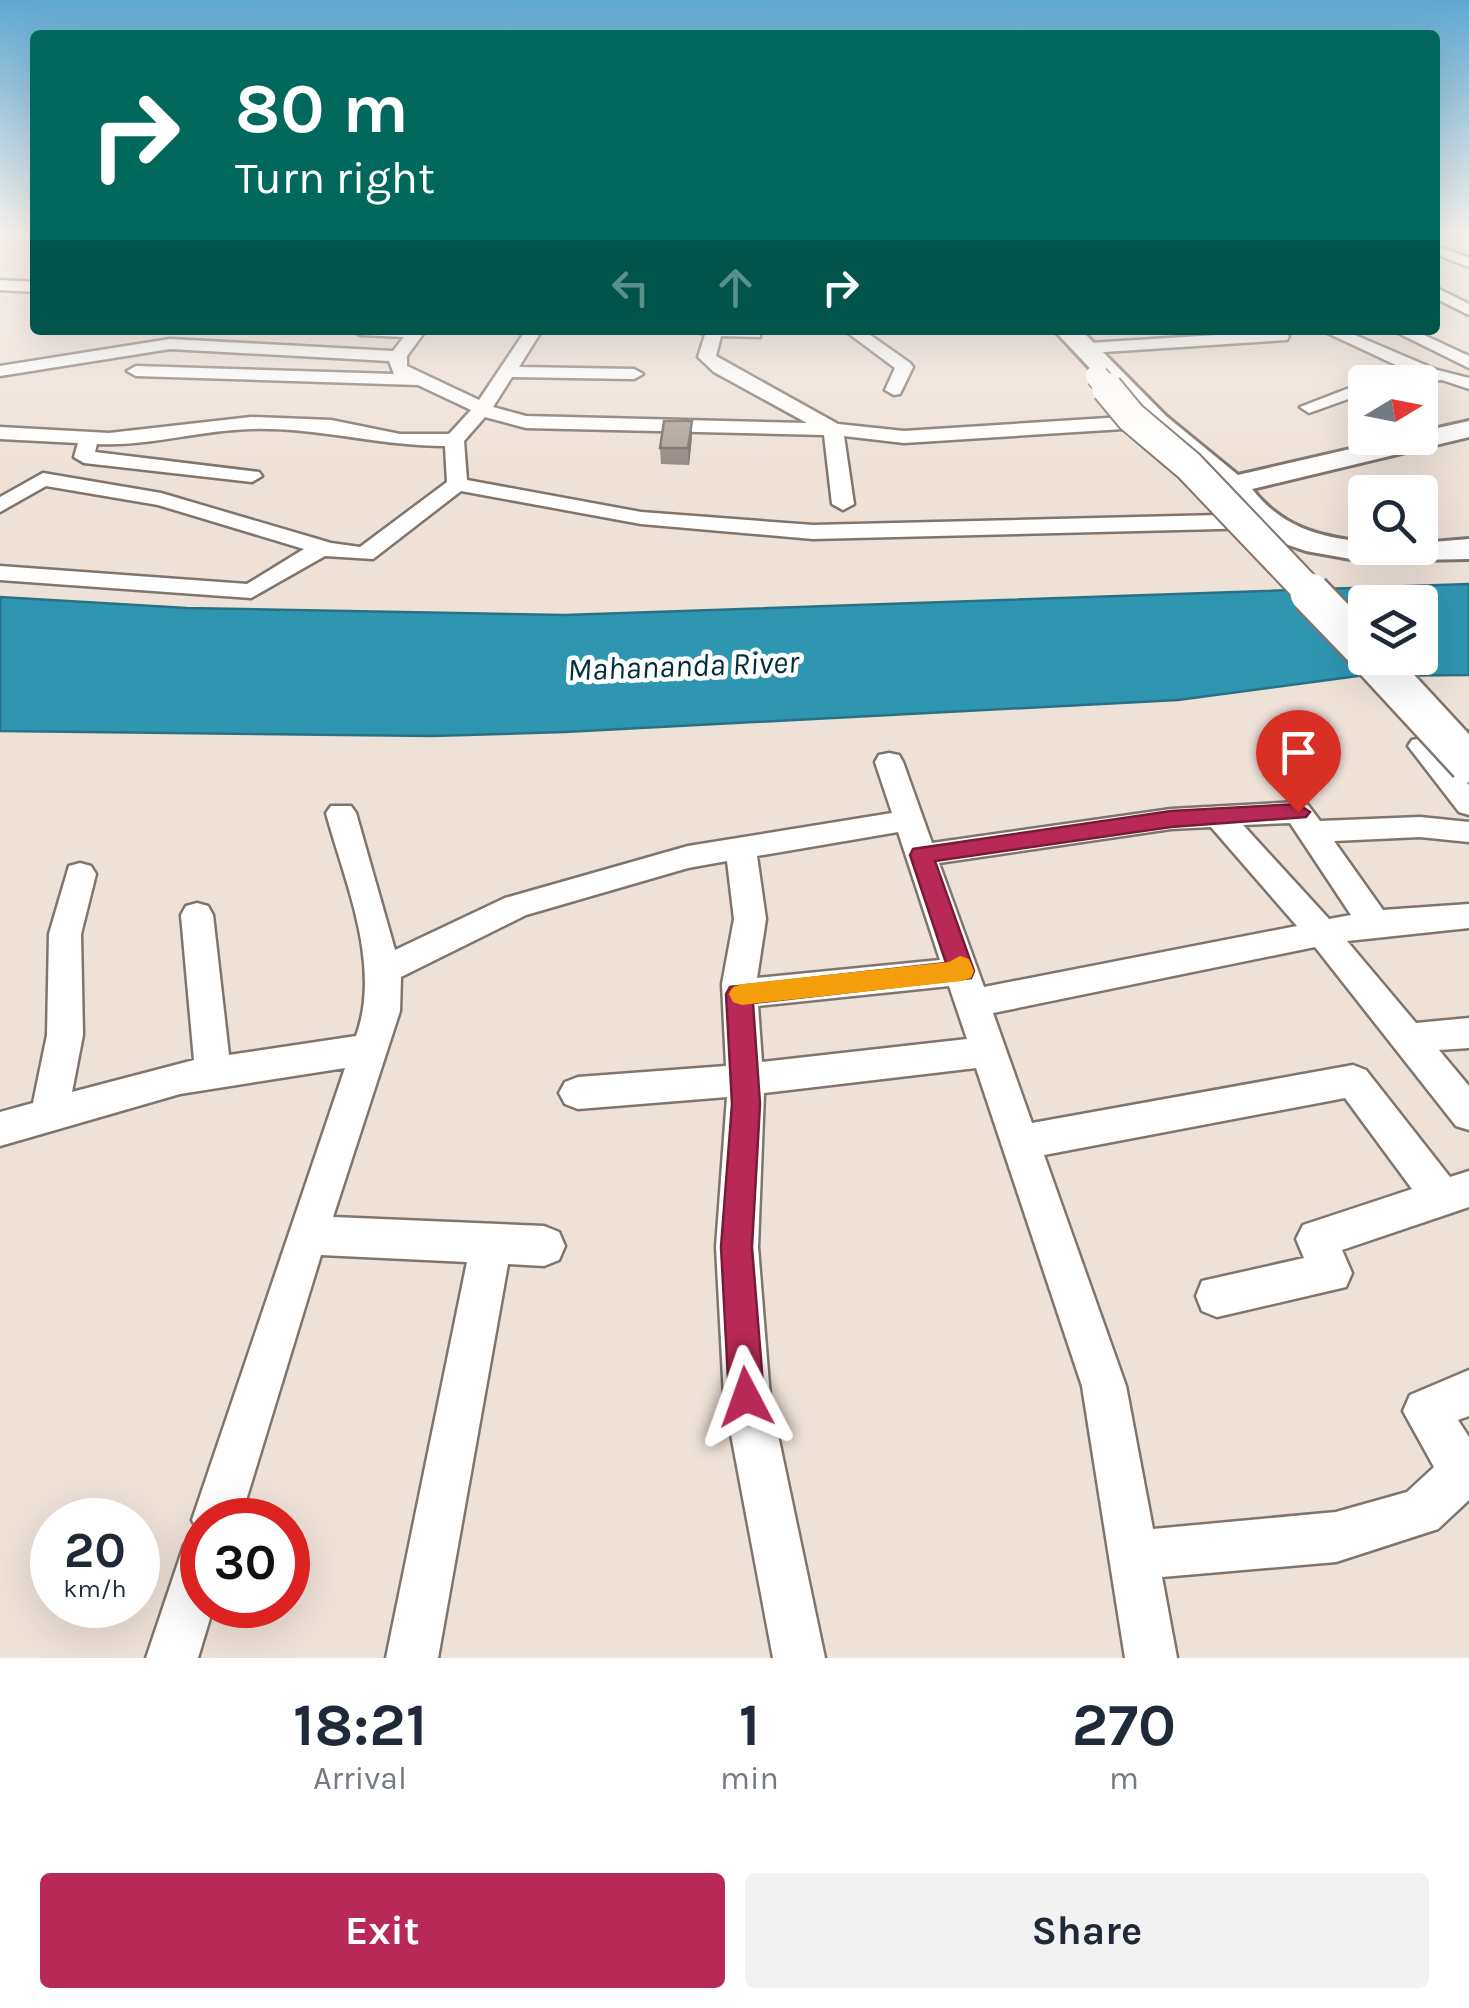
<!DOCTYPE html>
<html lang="en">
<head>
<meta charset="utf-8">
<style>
	:root { --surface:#fff; --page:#f2f2f3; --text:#1f2937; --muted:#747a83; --accent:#b82957 }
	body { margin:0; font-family:Karla,sans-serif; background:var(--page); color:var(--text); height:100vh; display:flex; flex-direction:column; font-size:38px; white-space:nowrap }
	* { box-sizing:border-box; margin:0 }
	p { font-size:32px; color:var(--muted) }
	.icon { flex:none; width:55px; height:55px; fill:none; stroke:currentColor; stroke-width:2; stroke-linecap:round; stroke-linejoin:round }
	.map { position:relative; height:1658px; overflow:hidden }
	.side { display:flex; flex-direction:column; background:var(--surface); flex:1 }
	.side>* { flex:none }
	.top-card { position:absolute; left:30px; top:30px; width:1410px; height:305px; border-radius:10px; box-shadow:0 10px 40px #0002; background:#00695c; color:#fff; overflow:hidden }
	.needle { width:65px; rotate:80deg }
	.tools { position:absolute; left:1348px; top:365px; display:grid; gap:20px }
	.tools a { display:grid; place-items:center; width:90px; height:90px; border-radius:10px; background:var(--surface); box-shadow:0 10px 40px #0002; font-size:50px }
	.speed { position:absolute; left:30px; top:1498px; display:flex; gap:20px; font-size:50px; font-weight:700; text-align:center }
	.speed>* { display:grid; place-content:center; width:130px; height:130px; border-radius:50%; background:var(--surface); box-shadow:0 10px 40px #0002; line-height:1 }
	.speed small { font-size:25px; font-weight:400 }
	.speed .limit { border:15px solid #d22; background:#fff; color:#111 }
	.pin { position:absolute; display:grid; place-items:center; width:85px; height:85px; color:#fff; margin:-102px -42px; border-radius:50% 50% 50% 0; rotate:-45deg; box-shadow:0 0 10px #0007 }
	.pin .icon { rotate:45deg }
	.me { position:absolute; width:110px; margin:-55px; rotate:356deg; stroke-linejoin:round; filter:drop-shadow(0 0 8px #0008) }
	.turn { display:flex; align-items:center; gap:35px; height:210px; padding:0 40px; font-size:45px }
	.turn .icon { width:130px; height:130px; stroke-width:2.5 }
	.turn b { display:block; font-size:70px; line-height:85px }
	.lanes { display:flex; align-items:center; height:95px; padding:0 40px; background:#0003; justify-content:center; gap:50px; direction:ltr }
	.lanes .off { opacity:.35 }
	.eta { display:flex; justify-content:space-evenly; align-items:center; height:170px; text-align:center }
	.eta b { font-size:60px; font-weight:700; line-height:70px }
	.button { display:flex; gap:20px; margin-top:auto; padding:20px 40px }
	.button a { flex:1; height:115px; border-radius:10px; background:var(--accent); color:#fff; font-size:40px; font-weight:700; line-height:115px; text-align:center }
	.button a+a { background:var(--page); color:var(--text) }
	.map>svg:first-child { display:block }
	.water { fill:#2f96b2; stroke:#2a7184; stroke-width:2.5; fill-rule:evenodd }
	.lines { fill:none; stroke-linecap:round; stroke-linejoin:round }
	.street-casing { stroke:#80756d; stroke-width:5 }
	.secondary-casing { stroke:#80756d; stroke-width:6 }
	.street { fill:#fff; fill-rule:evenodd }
	.secondary { fill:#fff; fill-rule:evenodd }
	.secondary-bridge-far2-casing { stroke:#80756d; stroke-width:25; stroke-linecap:butt }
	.secondary-bridge-far1-casing { stroke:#80756d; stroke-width:34; stroke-linecap:butt }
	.secondary-bridge-casing { stroke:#80756d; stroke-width:44; stroke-linecap:butt }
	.secondary-bridge-far2 { stroke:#fff; stroke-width:22 }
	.secondary-bridge-far1 { stroke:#fff; stroke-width:30 }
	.secondary-bridge { stroke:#fff; stroke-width:39 }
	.wall { fill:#978d86 }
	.shaded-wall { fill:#7b736d }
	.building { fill:#b0a49c; stroke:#7b736d; stroke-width:2.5 }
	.route { fill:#b82957; stroke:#781b39; stroke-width:2.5 }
	.slow { fill:#f59e0b }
	.labels { text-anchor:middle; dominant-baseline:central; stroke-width:9; stroke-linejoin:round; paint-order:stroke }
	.water-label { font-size:32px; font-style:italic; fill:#002f3b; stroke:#fff }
</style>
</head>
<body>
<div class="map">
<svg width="1469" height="1658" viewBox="0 0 1469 1658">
	<rect width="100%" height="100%" fill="#eee1d8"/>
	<path class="water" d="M1469,584V675L1358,676L1178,700L565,732L432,736L0,731V597L187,608L565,615ZM1365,602H1420V658H1365Z"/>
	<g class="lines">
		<g class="street-casing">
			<path id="street" d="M1435,245L1469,258V267L1435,254Z
				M0,280L35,282V292L0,290Z
				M1435,287L1469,304V315L1435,298Z
				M352,330H426L407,356V366L479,400L526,330H542L519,367L634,369L643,374L634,379L512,377L493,407L526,416L807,423L714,372L698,357L705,335L694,330H760V337L721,336L716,356L838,424L904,431L1155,415L1165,421L1155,427L904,443L844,436L854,504L843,510L832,504L824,435L526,428L485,417L464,441L467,480L641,512L813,525L1260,514L1271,521L1260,528L813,539L641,524L461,491L373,559L325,556L251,598L0,580V566L247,584L304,549L158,505L46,486L0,512V497L43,473L161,493L331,543L360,547L447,482L445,446C379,446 317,427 251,429C200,430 148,447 97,444L95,452L259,472L262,476L252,482L84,463L74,457L78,443L0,439V427L109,433L251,417L331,420L400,434H449L471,410L418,385L136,376L127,371L136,366L394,374L389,361L170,349L0,376V366L170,339L393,351L404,337L360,335Z
				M844,330H863L910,363L913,367L900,394L894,395L885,390L895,368Z
				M1321,330H1343L1437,370L1469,378V389L1442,380L1369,382L1378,377L1413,373Z
				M1392,330H1413L1469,356V368Z
				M1281,331L1289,336L1287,340L1089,353L1080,348L1089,343Z
				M1365,382H1369H1365V393L1309,413L1300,407Z
				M1463,730L1469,732V746L1441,752L1469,785V815L1459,812L1408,746L1412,740Z
				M889,753L899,755L903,762L932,843L1171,809L1298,802L1308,805L1320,821L1420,817L1469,822V842L1420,837L1334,841L1383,910L1469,904V928L1347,941L1416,1023L1469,1018V1048L1439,1050L1469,1086V1130L1456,1126L1315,947L993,1013L1032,1123L1353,1065L1366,1070L1450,1177L1469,1171V1207L1342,1250L1352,1273L1346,1287L1217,1317L1202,1311L1196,1296L1202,1281L1304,1258L1296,1239L1303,1225L1412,1189L1345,1098L1044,1155L1126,1386L1153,1529L1336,1512L1407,1492L1434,1467L1403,1411L1410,1395L1469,1370V1416L1458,1420L1469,1437V1500L1438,1529L1336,1562L1162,1577L1177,1658H1125L1082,1386L976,1068L764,1093L758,1247L770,1397L825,1658H773L724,1397L716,1247L727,1097L578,1109L565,1104L559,1093L565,1082L578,1077L726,1066L722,984L734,919L727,861L688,868L526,915L401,977L400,1011L333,1217L544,1226L559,1232L565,1246L559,1260L544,1266L508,1264L438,1658H386L467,1262L321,1255L240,1520H202V1605H214L198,1658H146L184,1545L202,1538L192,1520L345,1068L180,1094L0,1146V1112L33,1103L47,1035L49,934L69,866L80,863L91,866L96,874L81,934L83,1035L72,1092L194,1060L181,915L186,906L197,903L208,906L213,915L229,1055L356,1036C382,965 345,883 326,813L331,806H351L356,813L395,950L505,898L688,846L892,813L875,762L879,755ZM1290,823L1351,915L1329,919L1243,825ZM1211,827L1297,926L984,987L939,863L1171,829ZM898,832L940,960L757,978L766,919L757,856ZM949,986L967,1039L762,1062L758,1006Z"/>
		</g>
		<g class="secondary-casing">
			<path id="secondary" d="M1054,330H1081L1166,416L1238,475L1398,438H1420V432L1469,421V437L1252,489C1282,527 1318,537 1365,542V548H1420V543L1469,539V559L1362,561L1306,551L1271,539L1251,527L1213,483L1146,428Z"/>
		</g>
		<use href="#street" class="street"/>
		<use href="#secondary" class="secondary"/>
		<g class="secondary-bridge-far2-casing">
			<path id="secondary-bridge-far2" d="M1097,376L1109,390"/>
		</g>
		<g class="secondary-bridge-far1-casing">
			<path id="secondary-bridge-far1" d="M1107,388L1131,417L1189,466L1312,595"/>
		</g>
		<g class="secondary-bridge-casing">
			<path id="secondary-bridge" d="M1310,593L1365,650
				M1372,658L1469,763"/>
		</g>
		<use href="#secondary-bridge-far2" class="secondary-bridge-far2"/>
		<use href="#secondary-bridge-far1" class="secondary-bridge-far1"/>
		<use href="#secondary-bridge" class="secondary-bridge"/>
	</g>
	<path class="wall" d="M692,421V437L689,465L661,464L660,448Z"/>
	<path class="shaded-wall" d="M692,421V437L689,465L688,448Z"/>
	<path class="building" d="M664,421H692L688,448H660Z"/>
	<linearGradient id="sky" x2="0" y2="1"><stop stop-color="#5ea8d2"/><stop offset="0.5" stop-color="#f7f2ed"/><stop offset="1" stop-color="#f7f2ed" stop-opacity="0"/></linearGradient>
	<rect width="1469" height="464" fill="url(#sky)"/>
	<path class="route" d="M1298,804L1310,812L1306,817L1171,827L935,861L974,971L971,978L753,1003L760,1104L752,1247L764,1397L759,1409L746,1414L734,1409L729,1397L721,1247L732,1104L726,994L730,987L946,963L910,855L913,849L1171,811Z"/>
	<path class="slow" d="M960,956L969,959L974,971L971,978L962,981L742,1005L733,1002L729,994L733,987L742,984L949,962Z"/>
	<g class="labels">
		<g class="water-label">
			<text transform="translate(683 666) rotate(-2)">Mahananda River</text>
		</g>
	</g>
</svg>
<div class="tools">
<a><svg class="needle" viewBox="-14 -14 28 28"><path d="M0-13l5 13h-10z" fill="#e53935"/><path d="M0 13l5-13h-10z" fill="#747a83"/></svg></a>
<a><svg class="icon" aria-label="search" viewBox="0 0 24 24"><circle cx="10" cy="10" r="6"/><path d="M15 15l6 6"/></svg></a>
<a><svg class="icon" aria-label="layers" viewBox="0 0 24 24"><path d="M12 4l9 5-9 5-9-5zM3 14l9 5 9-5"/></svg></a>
</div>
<div class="speed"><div>20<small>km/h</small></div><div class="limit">30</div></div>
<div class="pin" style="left:1298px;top:812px;background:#d93025"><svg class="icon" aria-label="arrive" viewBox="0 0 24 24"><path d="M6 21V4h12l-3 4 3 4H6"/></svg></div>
<svg class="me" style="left:746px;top:1397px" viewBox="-20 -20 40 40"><path d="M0-17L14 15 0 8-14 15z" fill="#b82957" stroke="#fff" stroke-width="4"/></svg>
<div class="top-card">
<div class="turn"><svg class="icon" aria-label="right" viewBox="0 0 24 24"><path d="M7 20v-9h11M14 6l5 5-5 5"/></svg><div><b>80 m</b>Turn right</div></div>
<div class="lanes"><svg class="icon off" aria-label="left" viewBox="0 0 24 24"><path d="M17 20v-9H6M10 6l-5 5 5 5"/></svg><svg class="icon off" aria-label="ahead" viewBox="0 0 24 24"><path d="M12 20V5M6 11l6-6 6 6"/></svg><svg class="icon" aria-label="right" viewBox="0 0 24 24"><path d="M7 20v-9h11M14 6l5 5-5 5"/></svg></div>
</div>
</div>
<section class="side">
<div class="eta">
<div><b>18:21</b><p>Arrival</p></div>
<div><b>1</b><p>min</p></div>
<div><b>270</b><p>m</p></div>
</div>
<div class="button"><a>Exit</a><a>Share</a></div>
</section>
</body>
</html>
